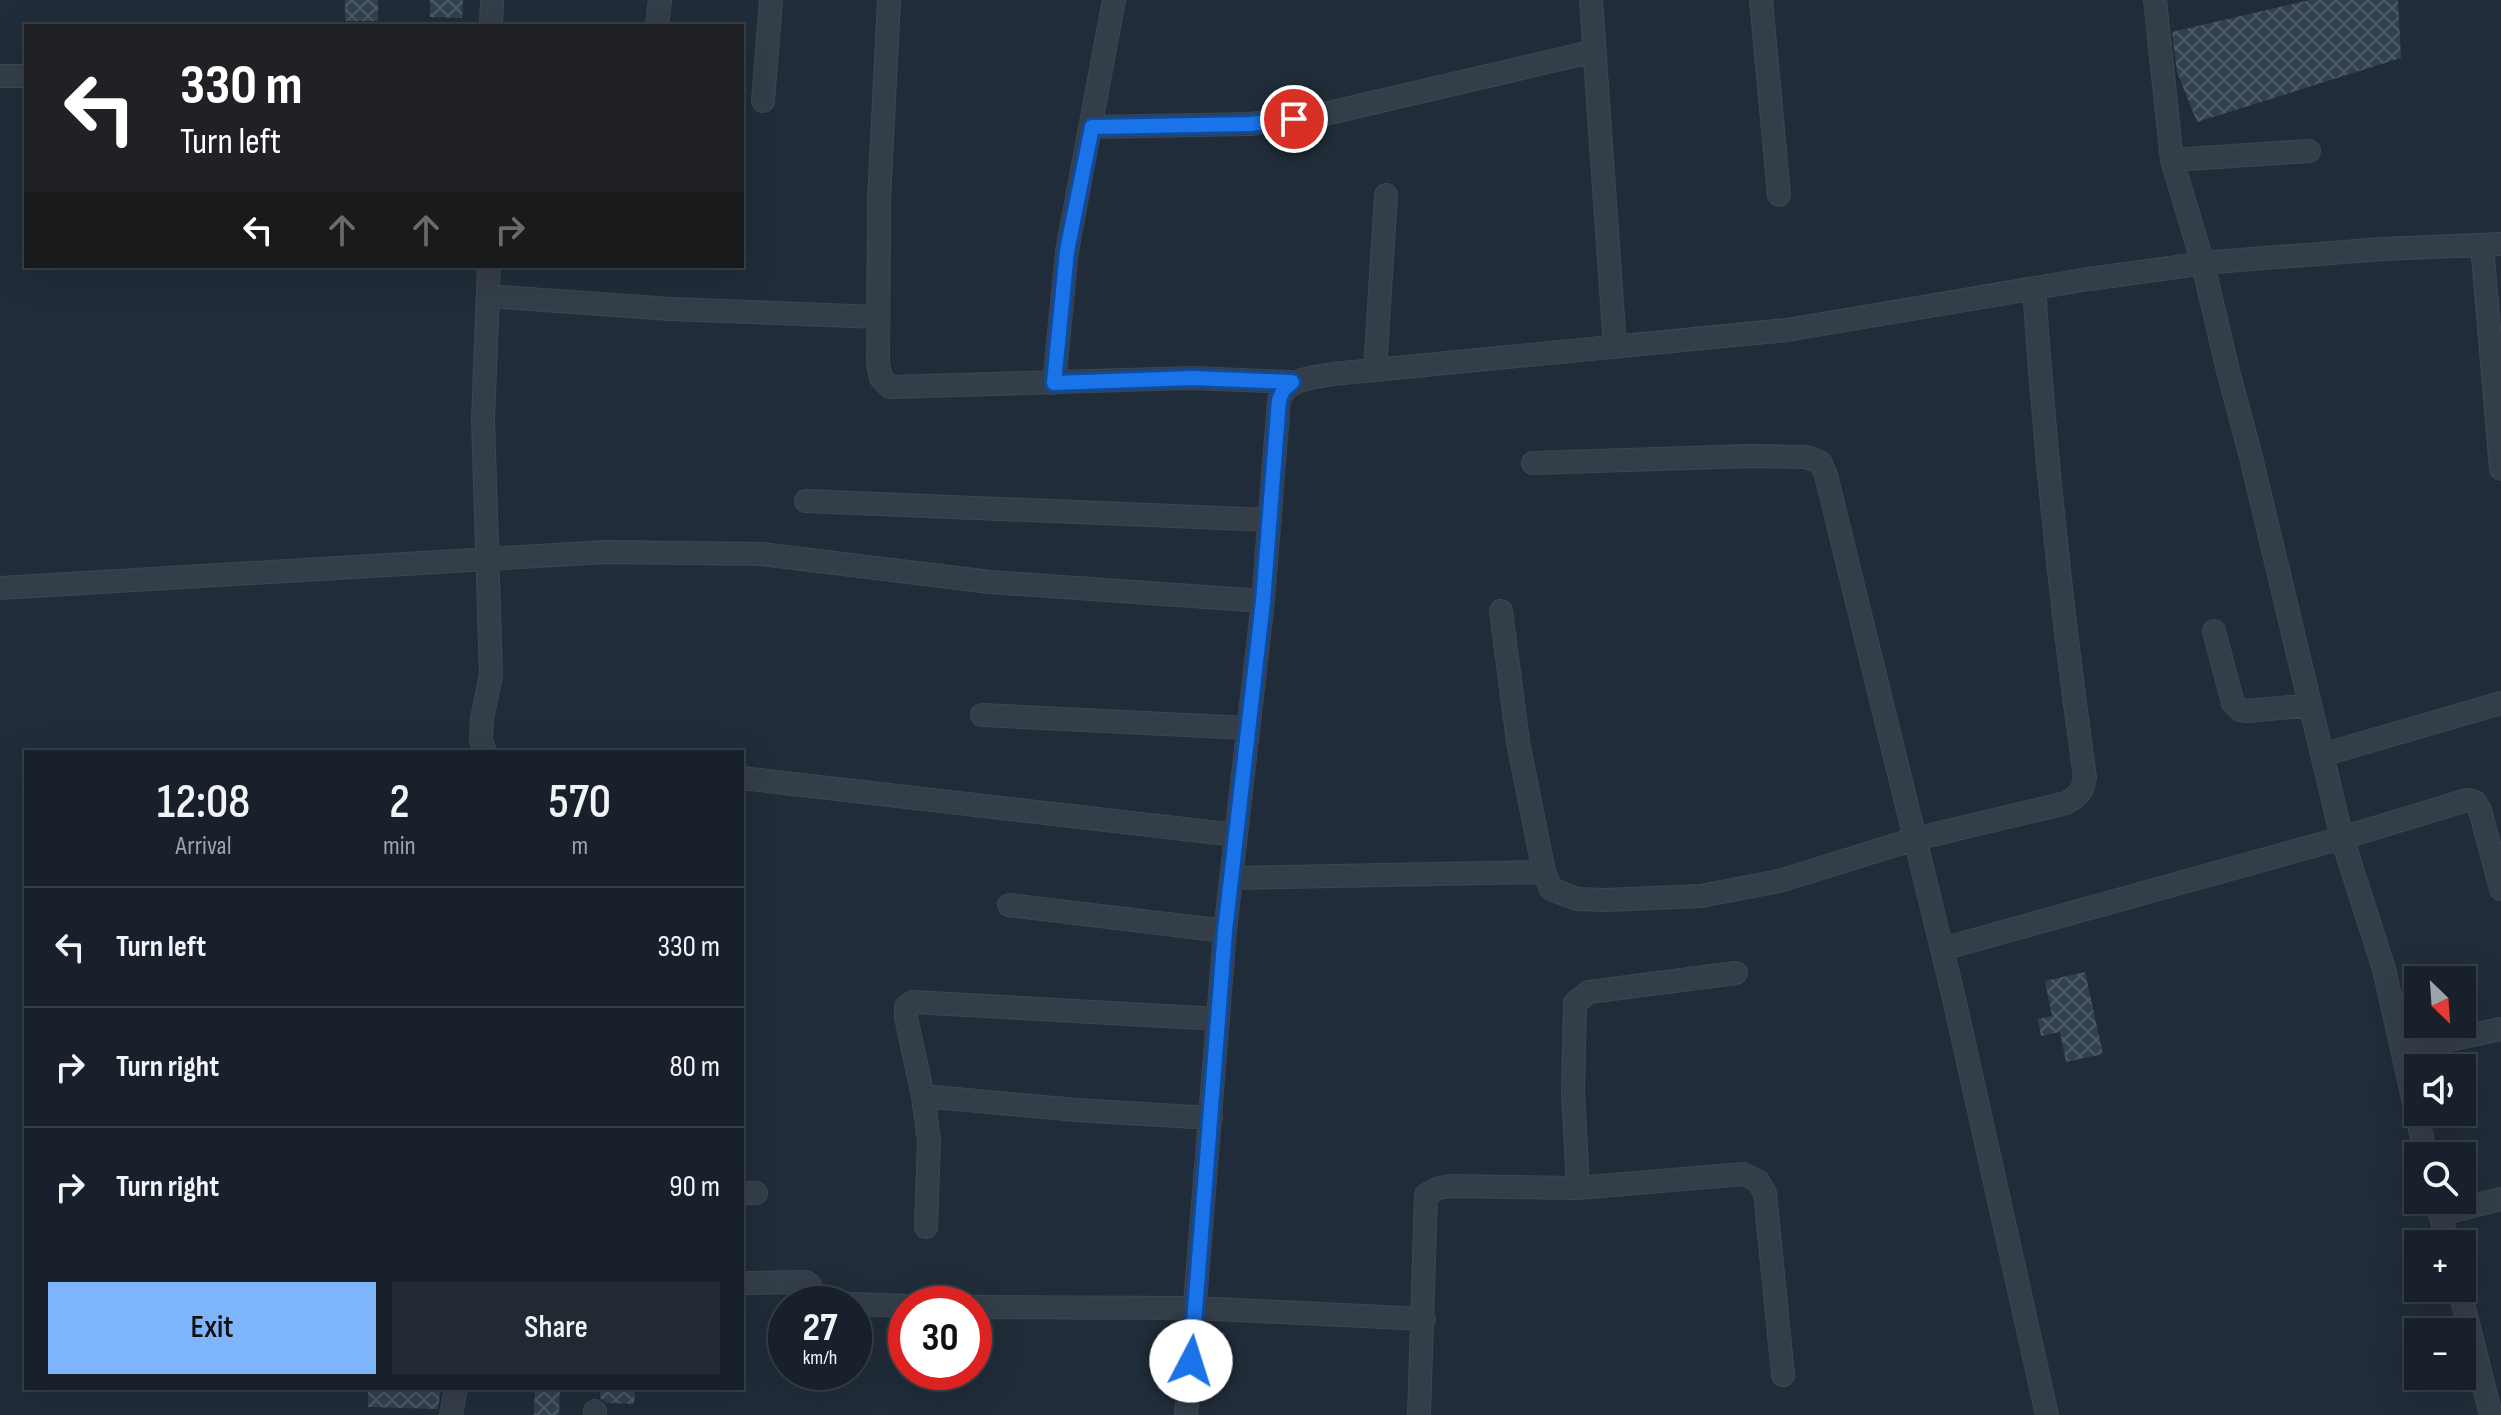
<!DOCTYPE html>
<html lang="en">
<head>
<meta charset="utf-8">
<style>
	:root { --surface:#18212b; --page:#212933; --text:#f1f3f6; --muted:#9fa3a9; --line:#363e47; --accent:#7eb5fb }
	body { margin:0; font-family:"Sofia Sans Condensed",sans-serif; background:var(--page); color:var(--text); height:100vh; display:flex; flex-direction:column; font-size:30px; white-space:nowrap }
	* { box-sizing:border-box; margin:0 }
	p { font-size:26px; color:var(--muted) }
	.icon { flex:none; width:44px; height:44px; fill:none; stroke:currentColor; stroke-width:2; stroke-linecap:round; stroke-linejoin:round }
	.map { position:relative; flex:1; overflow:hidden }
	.sheet { position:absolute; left:24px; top:750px; width:720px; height:640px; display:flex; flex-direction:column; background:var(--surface); border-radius:0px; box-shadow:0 8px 32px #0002,0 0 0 2px var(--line) }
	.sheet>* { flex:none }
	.banner { position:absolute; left:24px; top:24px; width:720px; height:244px; border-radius:0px; box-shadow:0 8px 32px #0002,0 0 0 2px var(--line); background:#202124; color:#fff; overflow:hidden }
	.needle { width:52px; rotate:155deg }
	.tools { position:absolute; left:2404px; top:966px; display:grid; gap:16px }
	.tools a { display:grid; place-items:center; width:72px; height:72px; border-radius:0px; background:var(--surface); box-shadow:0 8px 32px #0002,0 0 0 2px var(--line); font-size:40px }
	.speed { position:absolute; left:768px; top:1286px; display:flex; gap:16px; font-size:40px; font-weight:700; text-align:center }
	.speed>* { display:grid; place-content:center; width:104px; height:104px; border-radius:50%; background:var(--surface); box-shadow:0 8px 32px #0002,0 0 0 2px var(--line); line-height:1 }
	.speed small { font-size:20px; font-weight:400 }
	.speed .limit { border:12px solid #d22; background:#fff; color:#111 }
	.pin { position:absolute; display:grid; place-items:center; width:68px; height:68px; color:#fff; margin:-34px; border:4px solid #fff; border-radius:50%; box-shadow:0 2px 8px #0007 }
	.me { position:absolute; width:88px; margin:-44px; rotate:5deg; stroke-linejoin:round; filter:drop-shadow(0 0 6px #0008) }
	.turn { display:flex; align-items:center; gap:28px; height:168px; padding:0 24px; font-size:36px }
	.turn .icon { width:104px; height:104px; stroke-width:2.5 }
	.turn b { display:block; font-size:56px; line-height:68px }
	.lanes { display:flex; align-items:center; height:76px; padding:0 24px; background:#0003; justify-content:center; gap:40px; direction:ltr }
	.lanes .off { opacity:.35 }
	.eta { display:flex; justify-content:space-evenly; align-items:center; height:136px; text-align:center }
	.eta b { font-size:48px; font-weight:600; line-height:56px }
	.button { display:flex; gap:16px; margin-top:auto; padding:16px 24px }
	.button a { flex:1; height:92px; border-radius:0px; background:var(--accent); color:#111; font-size:32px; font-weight:600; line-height:92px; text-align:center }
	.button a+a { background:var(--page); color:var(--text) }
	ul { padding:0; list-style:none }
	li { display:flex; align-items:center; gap:24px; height:120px; padding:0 24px; border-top:2px solid var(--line) }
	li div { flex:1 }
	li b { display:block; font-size:30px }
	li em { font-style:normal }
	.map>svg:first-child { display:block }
	.building { fill:url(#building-cross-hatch) }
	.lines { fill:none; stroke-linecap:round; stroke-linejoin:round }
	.minor-casing { stroke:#3d4753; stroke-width:24 }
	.minor { stroke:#343e49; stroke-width:22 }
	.route-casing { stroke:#114b97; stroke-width:20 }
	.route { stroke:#1a73e8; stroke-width:14 }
</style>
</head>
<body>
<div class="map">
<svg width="2501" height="1415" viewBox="0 0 2501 1415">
	<defs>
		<pattern id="building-cross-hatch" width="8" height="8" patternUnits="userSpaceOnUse" patternTransform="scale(2)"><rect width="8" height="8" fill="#324050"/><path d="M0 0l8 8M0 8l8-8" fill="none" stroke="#4d5a68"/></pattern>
	</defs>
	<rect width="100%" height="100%" fill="#202c39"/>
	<path class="building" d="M345,0H378V21H345Z
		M430,0H463L462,18L430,17Z
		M2310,0H2398L2401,58L2197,122L2177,72L2172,32Z
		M2085,972L2103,1054L2066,1062L2060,1032L2041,1036L2038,1019L2052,1016L2045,981Z
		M368,1388H441L438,1409L368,1407Z
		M535,1388H560L559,1415H534Z
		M600,1388H635L634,1404L607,1403L600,1398Z"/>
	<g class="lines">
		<g class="minor-casing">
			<path id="minor" d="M889,0L879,200L878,364L881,378L890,387L1193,378L1292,382
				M1591,0L1615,347
				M1761,0L1779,195
				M2155,0L2172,160L2203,264L2228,371L2250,453L2342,838L2384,969L2426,1156
				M491,26L492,0
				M657,26L660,0
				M0,76H26
				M763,101L771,0
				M1092,127L1250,124L1316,116L1595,51
				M2172,160L2309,151
				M2482,245L2501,469
				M488,296L671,309L878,317
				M1375,370L1386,195
				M1054,383L1067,251L1114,0
				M1533,463L1750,456L1806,457L1820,462L1826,475L1953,994L2047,1415
				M806,501L1270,520
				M0,588L606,552L761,554L990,582L1263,601
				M1501,611L1518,742L1544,872L1551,889L1577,899L1606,900L1701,896L1779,881L1915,839L2066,803C2078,796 2083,792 2085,777C2062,615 2045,452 2034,288
				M2214,631L2233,703L2240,710L2248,711L2310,705
				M982,715L1248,728
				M485,752L481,740L482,719L491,675L483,419L489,266
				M2322,755L2501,703
				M742,778L1236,835
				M1231,878L1544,872
				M1009,905L1225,931
				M1942,949L2342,838L2467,800L2475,802L2480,810L2501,889
				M2402,1050L2501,1029
				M923,1096L1076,1110L1211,1118
				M1578,1188L1573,1092L1575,1003L1589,992L1736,973
				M742,1193H756
				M2437,1202L2448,1244
				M2440,1214L2501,1199
				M926,1227L929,1141L923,1096L906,1017V1007L913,1002L1218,1019
				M742,1283L806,1282L810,1285V1297L815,1303L847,1304
				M2459,1288L2491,1415
				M854,1304L906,1306
				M974,1307L1196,1308L1424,1319
				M451,1415L456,1388
				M595,1415V1411
				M1186,1415L1225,931L1263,601L1279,400C1288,378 1311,378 1333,374L1787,330L2089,279L2213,262L2383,249L2501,244
				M1419,1415L1426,1195L1439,1188L1452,1186L1578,1188L1743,1174L1758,1181L1765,1193L1783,1375"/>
		</g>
		<use href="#minor" class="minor"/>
	</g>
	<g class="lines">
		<g class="route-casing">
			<path id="route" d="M1191,1361L1225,931L1263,601L1279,400L1283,390L1292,382L1193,378L1054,383L1067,251L1092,127L1250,124L1294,119"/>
		</g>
		<use href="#route" class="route"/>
	</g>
</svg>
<div class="tools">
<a><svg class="needle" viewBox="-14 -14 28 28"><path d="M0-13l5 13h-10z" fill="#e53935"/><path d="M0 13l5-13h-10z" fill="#9fa3a9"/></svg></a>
<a><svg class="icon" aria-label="sound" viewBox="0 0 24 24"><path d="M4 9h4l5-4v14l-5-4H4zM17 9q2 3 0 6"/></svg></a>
<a><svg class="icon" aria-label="search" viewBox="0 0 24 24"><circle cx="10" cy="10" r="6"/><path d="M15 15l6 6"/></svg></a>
<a>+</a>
<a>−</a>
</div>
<div class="speed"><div>27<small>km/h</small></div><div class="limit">30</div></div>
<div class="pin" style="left:1294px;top:119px;background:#d93025"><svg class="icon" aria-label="arrive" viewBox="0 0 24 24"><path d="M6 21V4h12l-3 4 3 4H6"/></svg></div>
<svg class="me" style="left:1191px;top:1361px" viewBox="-20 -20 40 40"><circle r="19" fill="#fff"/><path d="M0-13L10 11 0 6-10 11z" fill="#1a73e8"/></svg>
<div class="banner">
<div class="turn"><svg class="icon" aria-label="left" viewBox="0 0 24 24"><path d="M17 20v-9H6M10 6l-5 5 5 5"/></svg><div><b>330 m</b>Turn left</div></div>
<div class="lanes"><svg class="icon" aria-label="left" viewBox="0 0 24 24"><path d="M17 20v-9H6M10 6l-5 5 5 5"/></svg><svg class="icon off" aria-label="ahead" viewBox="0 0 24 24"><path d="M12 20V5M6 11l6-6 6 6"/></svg><svg class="icon off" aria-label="ahead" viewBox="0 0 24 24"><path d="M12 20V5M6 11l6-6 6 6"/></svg><svg class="icon off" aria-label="right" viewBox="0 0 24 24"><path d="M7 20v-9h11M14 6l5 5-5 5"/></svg></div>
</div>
<section class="sheet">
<div class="eta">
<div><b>12:08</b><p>Arrival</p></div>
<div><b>2</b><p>min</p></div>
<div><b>570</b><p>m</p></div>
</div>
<ul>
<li><svg class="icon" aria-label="left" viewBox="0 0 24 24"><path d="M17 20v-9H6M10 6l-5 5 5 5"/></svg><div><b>Turn left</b></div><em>330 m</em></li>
<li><svg class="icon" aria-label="right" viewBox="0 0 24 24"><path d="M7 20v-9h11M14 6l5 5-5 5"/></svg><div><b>Turn right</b></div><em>80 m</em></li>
<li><svg class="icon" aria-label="right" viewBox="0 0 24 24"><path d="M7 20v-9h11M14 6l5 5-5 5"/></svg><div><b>Turn right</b></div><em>90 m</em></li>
</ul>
<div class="button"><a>Exit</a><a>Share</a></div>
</section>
</div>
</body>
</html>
